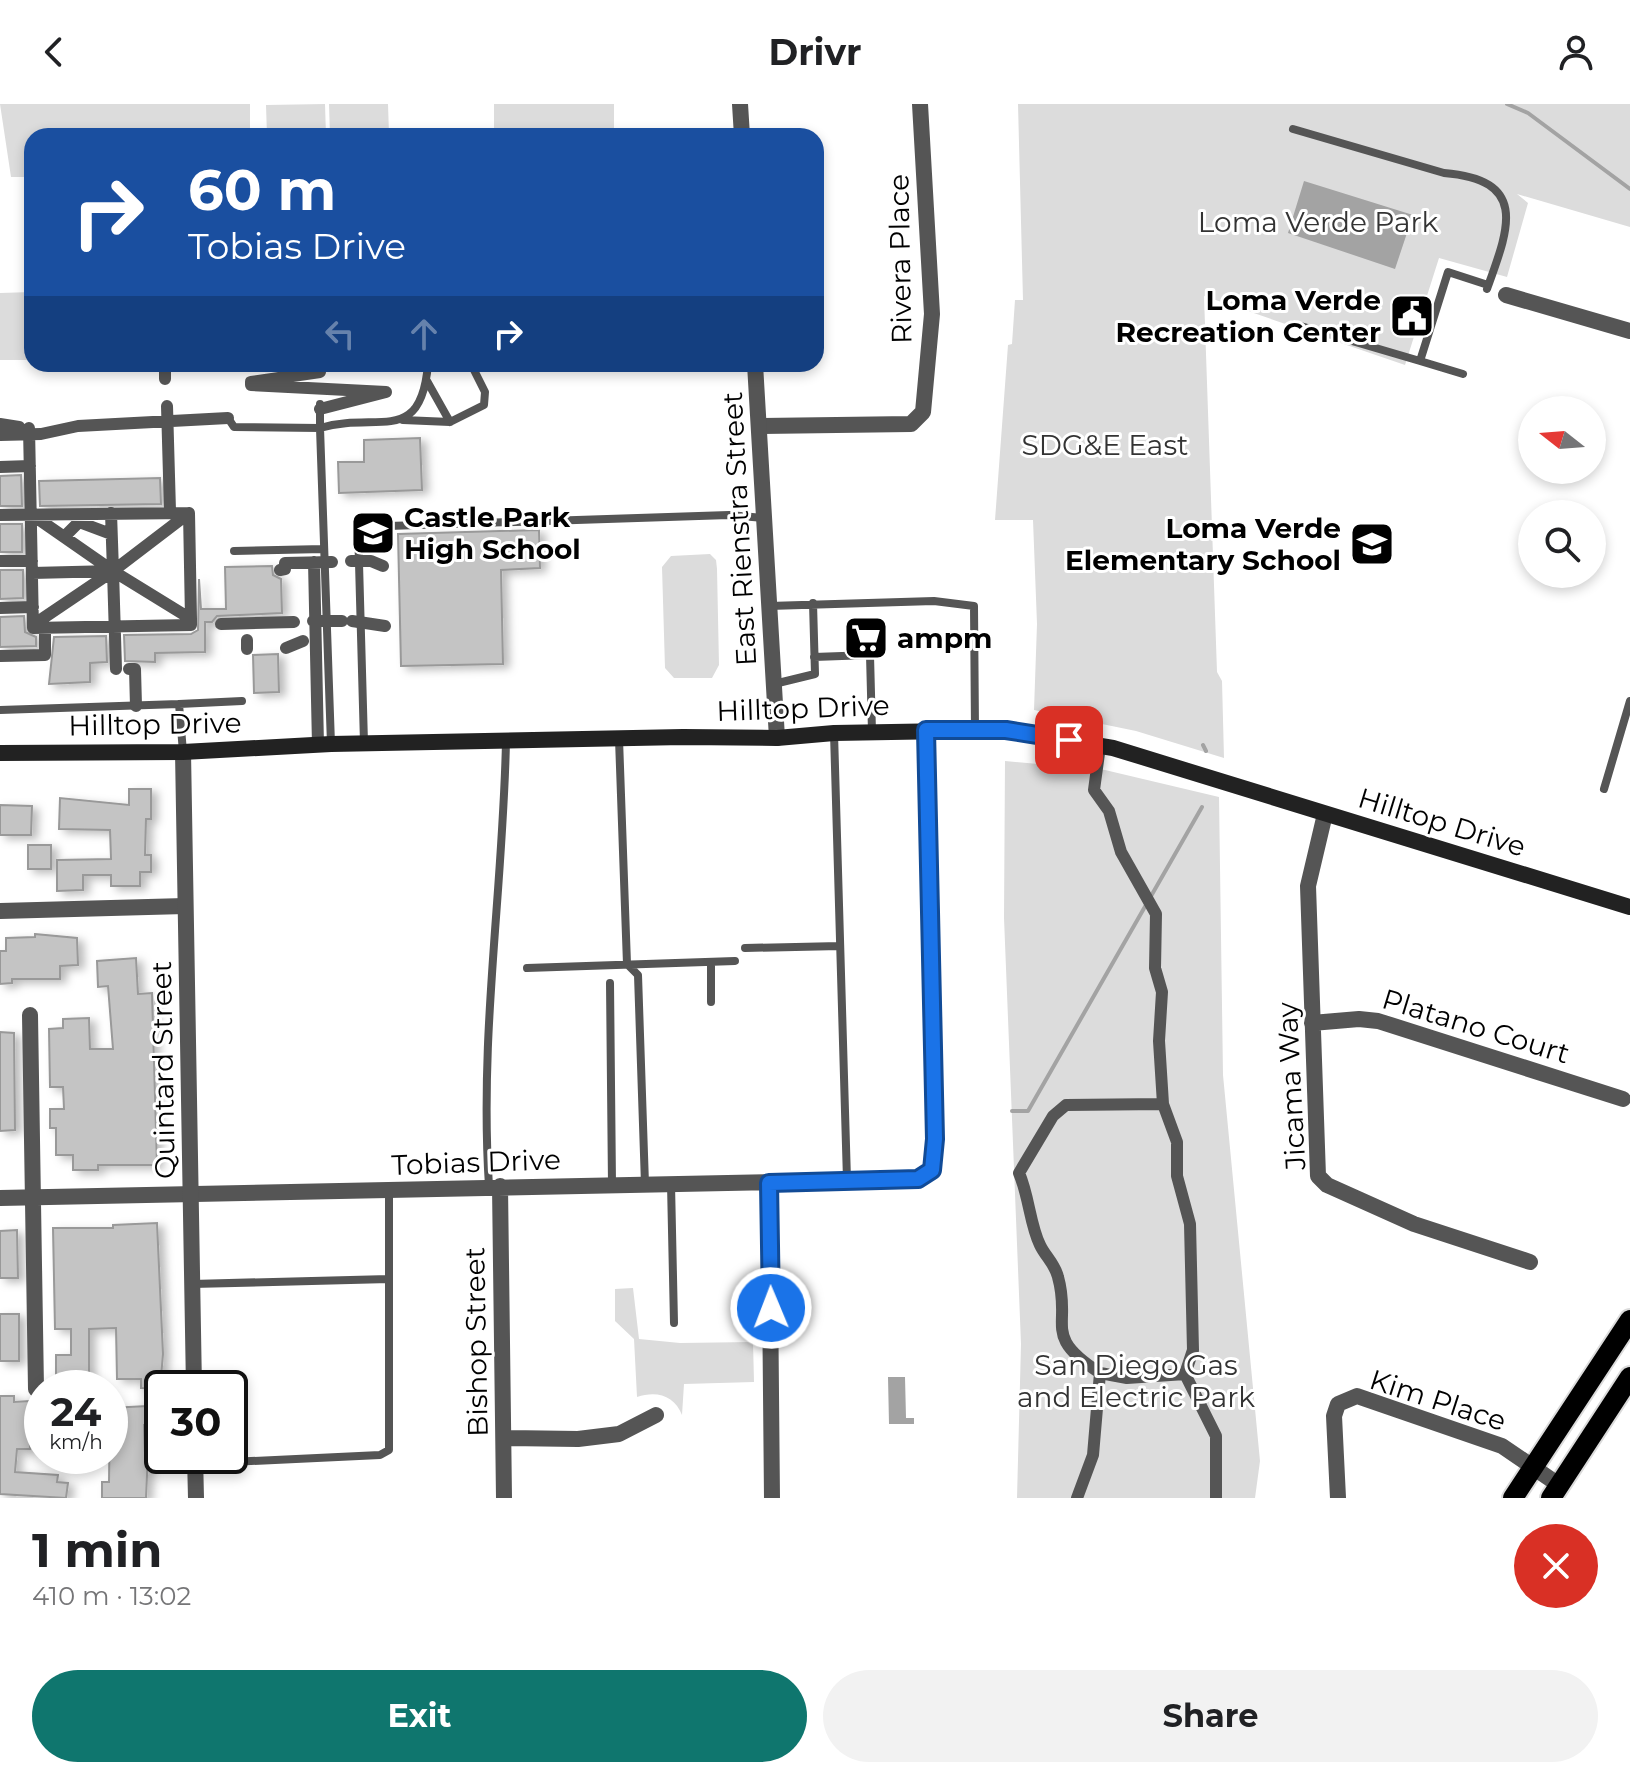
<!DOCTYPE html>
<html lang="en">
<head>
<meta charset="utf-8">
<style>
	:root { --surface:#fff; --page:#f2f2f2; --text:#202124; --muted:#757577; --accent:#0f766e }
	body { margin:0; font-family:Montserrat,sans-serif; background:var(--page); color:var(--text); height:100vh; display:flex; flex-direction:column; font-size:30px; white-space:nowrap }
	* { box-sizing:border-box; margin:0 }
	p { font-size:26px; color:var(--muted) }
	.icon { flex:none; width:44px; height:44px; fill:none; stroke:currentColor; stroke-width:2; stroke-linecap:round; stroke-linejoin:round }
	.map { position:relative; height:1394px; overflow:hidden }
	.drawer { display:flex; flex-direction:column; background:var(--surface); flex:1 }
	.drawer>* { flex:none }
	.banner { position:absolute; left:24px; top:24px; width:800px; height:244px; border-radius:24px; box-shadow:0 4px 12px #0003; background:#1a4fa0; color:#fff; overflow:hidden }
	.needle { width:52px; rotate:287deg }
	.fabs { position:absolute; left:1518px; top:292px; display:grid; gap:16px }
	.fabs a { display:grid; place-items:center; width:88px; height:88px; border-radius:50%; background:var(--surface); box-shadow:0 4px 12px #0003; font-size:40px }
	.speed { position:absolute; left:24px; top:1266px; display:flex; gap:16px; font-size:40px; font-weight:700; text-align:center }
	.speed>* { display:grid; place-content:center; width:104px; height:104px; border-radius:50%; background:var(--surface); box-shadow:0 4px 12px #0003; line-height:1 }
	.speed small { font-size:20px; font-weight:400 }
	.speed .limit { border:4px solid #111; border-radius:12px; background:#fff; color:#111 }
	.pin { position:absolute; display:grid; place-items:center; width:68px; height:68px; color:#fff; margin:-34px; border-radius:16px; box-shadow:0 4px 12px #0006 }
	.me { position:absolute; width:88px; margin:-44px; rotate:359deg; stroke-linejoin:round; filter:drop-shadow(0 0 6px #0008) }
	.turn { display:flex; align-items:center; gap:28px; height:168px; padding:0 32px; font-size:36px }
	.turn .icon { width:104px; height:104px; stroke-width:2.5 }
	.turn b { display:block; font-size:56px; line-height:68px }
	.lanes { display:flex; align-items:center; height:76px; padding:0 32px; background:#0003; justify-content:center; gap:40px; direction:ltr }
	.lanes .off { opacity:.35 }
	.round { display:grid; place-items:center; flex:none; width:84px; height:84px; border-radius:42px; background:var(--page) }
	.summary { display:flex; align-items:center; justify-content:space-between; height:136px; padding:0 32px }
	h1 { font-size:48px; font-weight:700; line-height:60px }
	.primary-button { display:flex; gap:16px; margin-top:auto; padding:16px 32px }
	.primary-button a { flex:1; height:92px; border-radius:48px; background:var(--accent); color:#fff; font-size:32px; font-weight:700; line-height:92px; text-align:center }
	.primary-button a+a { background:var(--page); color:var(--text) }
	header { display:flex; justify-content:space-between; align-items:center; height:104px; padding:0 32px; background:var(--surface); font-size:36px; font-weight:700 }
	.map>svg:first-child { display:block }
	.green { fill:#dcdcdc }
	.water { fill:#a3a3a3 }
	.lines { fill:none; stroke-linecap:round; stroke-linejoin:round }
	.stream { stroke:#a3a3a3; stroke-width:4 }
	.building { fill:#c4c4c4; stroke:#999; stroke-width:2; filter:url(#shadow) }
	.primary-casing { stroke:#dbdbdb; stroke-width:24 }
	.service { stroke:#555; stroke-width:8 }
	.pedestrian { stroke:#555; stroke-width:12 }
	.minor { stroke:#555; stroke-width:16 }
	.tertiary { stroke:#555; stroke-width:16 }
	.secondary { stroke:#222; stroke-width:16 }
	.primary { stroke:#000; stroke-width:20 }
	.route-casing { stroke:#114b97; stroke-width:20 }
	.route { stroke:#1a73e8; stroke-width:14 }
	.labels { text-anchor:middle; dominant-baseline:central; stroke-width:6; stroke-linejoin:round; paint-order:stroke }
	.park-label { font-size:28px; fill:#333; stroke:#fff }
	.street-label { font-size:28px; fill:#000; stroke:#fff }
	.poi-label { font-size:28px; font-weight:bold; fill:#000; stroke:#fff; text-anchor:end }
</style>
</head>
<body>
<header><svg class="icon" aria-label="back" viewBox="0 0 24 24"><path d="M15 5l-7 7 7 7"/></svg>Drivr<svg class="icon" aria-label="person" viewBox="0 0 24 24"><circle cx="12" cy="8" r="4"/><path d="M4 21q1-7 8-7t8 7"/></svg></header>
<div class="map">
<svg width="1630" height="1394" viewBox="0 0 1630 1394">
	<defs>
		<filter id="shadow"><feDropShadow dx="6" dy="3.5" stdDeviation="4" flood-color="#0004"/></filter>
	</defs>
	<rect width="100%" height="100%" fill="#fff"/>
	<path class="green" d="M0,0H250V32H32V73H11Z
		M325,0L326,32H267L266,1Z
		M329,0H388L389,30L330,32Z
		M494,0H614V32H494Z
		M1018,0H1630V123L1517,90L1528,99L1507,173L1439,154L1405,261L1204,192L1217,568L1222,577L1224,654L1136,627L1034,606L1037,520L1033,416H995L1008,241L1012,240L1015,196H1023Z
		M32,188V256H0V189Z
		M710,450L716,456L717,465L719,561L712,574H674L665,564L662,463L671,452Z
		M1005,657L1105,666L1219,693L1223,971L1260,1357L1255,1394H1017L1021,1240L1004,814Z
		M633,1184L639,1235L680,1239L753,1238L754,1278L684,1280L682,1311C675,1292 657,1286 637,1293L634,1235L615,1217V1185Z"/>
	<path class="water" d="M1304,77L1413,111L1395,165L1288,129Z
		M888,1273H905L906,1314H914V1320H889Z"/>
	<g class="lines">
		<path class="stream" d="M1507,0L1528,9L1630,85
			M1203,641L1206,647
			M1012,1007H1028L1202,703"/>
	</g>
	<path class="building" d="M420,334L422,386L339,389L338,358H364V336Z
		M21,371L22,402H0V372Z
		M160,374L161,400L40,402L39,377Z
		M0,420H22V448H0Z
		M539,426L540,464L501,466L503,560L401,562L398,430Z
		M272,462L273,471L281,475L282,509L217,512L212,518H205V548L155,549V558L125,557L124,531L191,530L198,526L199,475L201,505H226L225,463Z
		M0,466H23V494L0,495Z
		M24,512L25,528L36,533V542L0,543V513Z
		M106,532L107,558L90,559V578L49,580L54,533Z
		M278,550L279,588L254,589L253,551Z
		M129,685H151V715H146L145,751H151V768H140V782H111V771H83V786L57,787V756L111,755L110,726L59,725L60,694L129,701Z
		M0,701L32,702L31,731H0Z
		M28,741H51V765H28Z
		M35,830L77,834L78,861L60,862V875H12V879L0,880V847H6V834L35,833Z
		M136,854L138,890L152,889L157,1061H98V1066H73V1051H56V1024H50V1005H64L63,983H50L49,925L63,924V915L89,914L90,945H113L108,882L98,883L97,857Z
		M0,928L14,929L15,1026L0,1027Z
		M157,1119L163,1250L160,1285L141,1284V1275H117L116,1224L89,1225V1280H76V1273H56V1251H71V1225H55L53,1124H113V1121Z
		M17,1126L18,1174H0V1127Z
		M0,1210H19V1257H0Z
		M0,1292H14V1298L29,1297L30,1345H17L15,1368L58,1371L57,1378L68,1379L66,1394L0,1390Z
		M147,1302L148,1321H144L145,1349H148L146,1394H102V1378H109L110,1304Z"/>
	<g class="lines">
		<g class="primary-casing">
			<path id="primary" d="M1513,1394L1630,1216
				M1551,1394L1630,1273"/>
		</g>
		<path class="service" d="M1293,25L1444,69C1529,76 1509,124 1487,185
			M1294,220L1420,257
			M1463,270L1420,257L1448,168L1488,181
			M320,300V324C378,307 421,343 428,260
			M228,314L234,323L320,324L331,640
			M403,316L450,318L427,277
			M450,318L484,301L485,288L471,260
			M234,447L324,445
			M769,502L934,497L974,502L975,626
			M814,553L870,551L872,628
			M774,580L815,570L813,499
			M0,606L179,600
			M834,629L847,1076
			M619,635L627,860L638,871L645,1080
			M364,639L358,423L729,411L764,414
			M183,648L179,600L242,597
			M1604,685L1630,597
			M745,844L840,842
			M711,858V898
			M527,864L735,857
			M610,879L612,1081
			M671,1080L674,1219
			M489,1082C479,932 503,787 506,637
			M192,1180L389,1175
			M196,1363L230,1358L380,1351L389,1346V1087"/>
		<path class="pedestrian" d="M165,260V275
			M320,268L251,278V281L386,288L320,305
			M167,302L170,407
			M0,320L19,323L20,329
			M29,324L33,524L191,521V515
			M0,331L41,330L78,322L228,314
			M0,363L30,362
			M111,409L113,467
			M189,409L191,515L113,467Z
			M31,410L113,467
			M0,411L189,409
			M64,433L79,418L111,430
			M0,457H32
			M351,457H371L383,462
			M314,458L318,641
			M280,466L285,465V459L332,458
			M32,469L113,467
			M0,504L33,503
			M313,517H342
			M352,517L385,522
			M221,520L294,518
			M33,521L113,467L116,565
			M247,536V545
			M286,544L303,537
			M0,552L45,551V524
			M129,565H135L136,602
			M1100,1269L1127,1274L1185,1270L1193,1246L1190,1120L1177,1072V1038L1163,1000
			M1185,1270L1216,1332V1394
			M1077,1394L1093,1351L1100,1269C1041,1231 1072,1222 1058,1173C1055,1160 1045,1152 1040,1141C1030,1121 1029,1092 1019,1069L1053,1012L1066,1001L1163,1000L1159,937L1162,888L1155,864L1156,810L1121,748L1109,707L1094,686L1100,642"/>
		<path class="minor" d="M1506,191L1630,227
			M759,322L911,320L923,308L932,210L920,0
			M1325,710L1308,782L1318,1072L1327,1081L1414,1120L1530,1158
			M0,807L185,802
			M30,911L36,1285
			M1312,919L1359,915L1378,917L1623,995
			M769,1079L772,1394
			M500,1082L504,1394
			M0,1094L918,1075L932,1066L935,1047L926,626
			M504,1334L578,1335L619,1330L656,1311
			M1338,1394L1334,1312L1338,1300L1357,1292L1502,1342L1559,1381"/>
		<path class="tertiary" d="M740,0L742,32
			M755,260L777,634
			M183,648L194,1284
			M195,1352L196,1394"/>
		<path class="secondary" d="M0,649L183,648L331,640L683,633L777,634L834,629L1006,626L1113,644L1630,803"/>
		<use href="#primary" class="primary"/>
	</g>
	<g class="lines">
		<g class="route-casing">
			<path id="route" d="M771,1204L769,1079L918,1075L932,1066L935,1035L926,626H1006L1069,636"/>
		</g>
		<use href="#route" class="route"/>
	</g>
	<defs>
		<g id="civic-square" transform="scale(2.3)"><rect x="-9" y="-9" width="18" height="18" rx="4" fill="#000" stroke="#fff"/><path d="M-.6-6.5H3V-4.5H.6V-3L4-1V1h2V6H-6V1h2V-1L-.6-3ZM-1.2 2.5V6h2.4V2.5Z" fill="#fff"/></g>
		<g id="school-square" transform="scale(2.3)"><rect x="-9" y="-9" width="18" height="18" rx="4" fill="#000" stroke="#fff"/><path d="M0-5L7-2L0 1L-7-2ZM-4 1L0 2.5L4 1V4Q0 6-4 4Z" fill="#fff"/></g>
		<g id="supermarket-square" transform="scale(2.3)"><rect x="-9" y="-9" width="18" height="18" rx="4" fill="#000" stroke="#fff"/><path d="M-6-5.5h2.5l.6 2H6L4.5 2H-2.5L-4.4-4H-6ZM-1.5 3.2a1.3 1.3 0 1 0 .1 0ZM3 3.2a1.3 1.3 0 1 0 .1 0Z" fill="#fff"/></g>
	</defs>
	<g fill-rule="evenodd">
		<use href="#civic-square" x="1412" y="212"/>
		<use href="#school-square" x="373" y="429"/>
		<use href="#school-square" x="1372" y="440"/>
		<use href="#supermarket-square" x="866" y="534"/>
	</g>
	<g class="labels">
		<g class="park-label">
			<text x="1318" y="118">Loma Verde Park</text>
			<text x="1105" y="341">SDG&amp;E East</text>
			<text x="1136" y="1261">San Diego Gas<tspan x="1136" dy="32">and Electric Park</tspan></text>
		</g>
		<g class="street-label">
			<text transform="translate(900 155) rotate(-91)">Rivera Place</text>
			<text transform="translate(739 425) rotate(-93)">East Rienstra Street</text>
			<text transform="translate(803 604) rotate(-2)">Hilltop Drive</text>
			<text transform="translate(155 620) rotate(-1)">Hilltop Drive</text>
			<text transform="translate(1442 718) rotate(17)">Hilltop Drive</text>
			<text transform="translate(1476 922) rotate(17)">Platano Court</text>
			<text transform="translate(163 966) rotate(-91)">Quintard Street</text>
			<text transform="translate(1291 982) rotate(-93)">Jicama Way</text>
			<text transform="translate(476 1058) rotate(-2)">Tobias Drive</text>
			<text transform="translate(476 1238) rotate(-91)">Bishop Street</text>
			<text transform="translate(1438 1296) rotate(18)">Kim Place</text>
		</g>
		<g class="poi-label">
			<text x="1381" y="196">Loma Verde<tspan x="1381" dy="32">Recreation Center</tspan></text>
			<text x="404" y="413" text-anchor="start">Castle Park<tspan x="404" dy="32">High School</tspan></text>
			<text x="1341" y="424">Loma Verde<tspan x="1341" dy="32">Elementary School</tspan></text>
			<text x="897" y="534" text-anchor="start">ampm</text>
		</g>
	</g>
</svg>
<div class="fabs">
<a><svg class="needle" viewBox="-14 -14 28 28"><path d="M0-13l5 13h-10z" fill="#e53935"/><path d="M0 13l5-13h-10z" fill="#757577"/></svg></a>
<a><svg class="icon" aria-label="search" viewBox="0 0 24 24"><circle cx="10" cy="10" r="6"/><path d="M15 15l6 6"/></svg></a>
</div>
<div class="speed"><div>24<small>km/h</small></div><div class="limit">30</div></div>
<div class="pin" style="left:1069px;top:636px;background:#d93025"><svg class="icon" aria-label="arrive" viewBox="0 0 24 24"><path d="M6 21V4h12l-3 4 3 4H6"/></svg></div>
<svg class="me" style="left:771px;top:1204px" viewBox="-20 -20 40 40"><circle r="17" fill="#1a73e8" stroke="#fff" stroke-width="3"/><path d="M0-11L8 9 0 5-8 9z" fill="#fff"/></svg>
<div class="banner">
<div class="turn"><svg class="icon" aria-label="right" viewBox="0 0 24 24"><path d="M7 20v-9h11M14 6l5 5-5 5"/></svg><div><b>60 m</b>Tobias Drive</div></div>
<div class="lanes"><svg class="icon off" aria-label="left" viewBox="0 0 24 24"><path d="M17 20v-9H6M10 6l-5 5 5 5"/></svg><svg class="icon off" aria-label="ahead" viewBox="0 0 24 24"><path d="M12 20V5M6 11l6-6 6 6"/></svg><svg class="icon" aria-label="right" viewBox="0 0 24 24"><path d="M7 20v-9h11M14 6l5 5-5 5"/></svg></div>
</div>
</div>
<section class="drawer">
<div class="summary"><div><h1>1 min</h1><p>410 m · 13:02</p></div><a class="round" style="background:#d93025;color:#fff"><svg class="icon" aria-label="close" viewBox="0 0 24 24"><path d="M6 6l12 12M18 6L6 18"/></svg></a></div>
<div class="primary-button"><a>Exit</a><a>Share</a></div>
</section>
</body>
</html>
